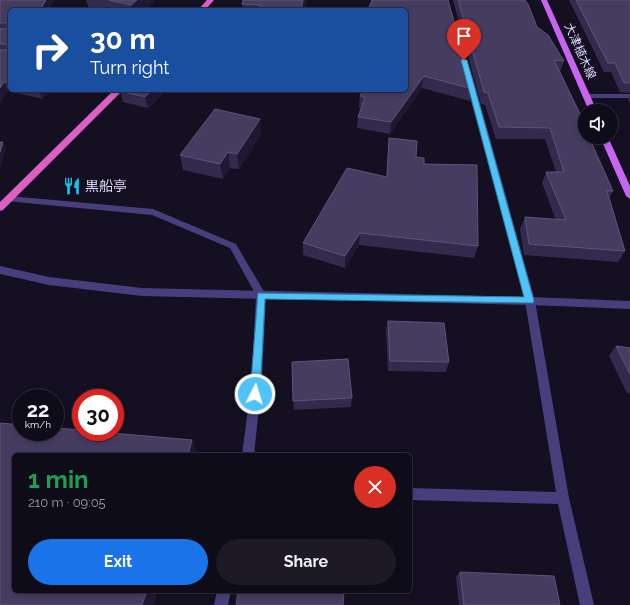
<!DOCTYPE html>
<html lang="en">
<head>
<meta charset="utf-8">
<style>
	:root { --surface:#0f0c19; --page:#1d1a26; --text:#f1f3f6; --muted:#9b9ba2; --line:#2f2c38; --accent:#1a73e8 }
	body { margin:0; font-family:Raleway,"Noto Sans JP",sans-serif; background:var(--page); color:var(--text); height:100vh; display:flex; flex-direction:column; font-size:15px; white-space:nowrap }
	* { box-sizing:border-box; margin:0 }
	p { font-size:13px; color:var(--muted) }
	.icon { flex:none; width:22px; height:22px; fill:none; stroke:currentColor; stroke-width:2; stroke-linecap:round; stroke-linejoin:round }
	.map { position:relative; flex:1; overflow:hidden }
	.panel { position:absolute; left:12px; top:453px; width:400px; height:140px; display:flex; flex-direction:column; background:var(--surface); border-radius:6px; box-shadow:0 2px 6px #0003,0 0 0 1px var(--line) }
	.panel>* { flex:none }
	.top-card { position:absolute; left:8px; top:8px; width:400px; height:84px; border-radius:6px; box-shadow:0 2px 6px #0003,0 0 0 1px var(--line); background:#1a4fa0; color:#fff; overflow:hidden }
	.fabs { position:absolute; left:578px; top:104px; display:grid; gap:8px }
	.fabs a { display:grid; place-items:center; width:40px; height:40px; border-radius:50%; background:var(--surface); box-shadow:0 2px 6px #0003,0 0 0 1px var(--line); font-size:20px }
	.speed { position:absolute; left:12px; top:389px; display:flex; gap:8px; font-size:20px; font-weight:700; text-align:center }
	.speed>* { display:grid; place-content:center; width:52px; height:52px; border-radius:50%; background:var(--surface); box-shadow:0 2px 6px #0003,0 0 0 1px var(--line); line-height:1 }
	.speed small { font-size:10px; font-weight:400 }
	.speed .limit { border:6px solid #d22; background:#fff; color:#111 }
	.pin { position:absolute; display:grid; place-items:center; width:34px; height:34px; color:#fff; margin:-41px -17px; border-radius:50% 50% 50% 0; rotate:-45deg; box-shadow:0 0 4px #0007 }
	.pin .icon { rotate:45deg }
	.me { position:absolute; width:44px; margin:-22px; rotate:5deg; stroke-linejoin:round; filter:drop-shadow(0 0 3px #0008) }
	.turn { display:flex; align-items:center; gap:14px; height:84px; padding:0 16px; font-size:18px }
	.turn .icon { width:52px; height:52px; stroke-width:2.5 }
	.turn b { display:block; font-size:28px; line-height:34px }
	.round { display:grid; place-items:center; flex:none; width:42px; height:42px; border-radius:21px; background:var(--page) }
	.summary { display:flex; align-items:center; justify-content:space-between; height:68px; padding:0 16px }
	h1 { font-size:24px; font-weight:700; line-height:30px; color:#1e9e55 }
	.primary-button { display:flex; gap:8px; margin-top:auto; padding:8px 16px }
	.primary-button a { flex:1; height:46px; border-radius:24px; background:var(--accent); color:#fff; font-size:16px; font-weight:700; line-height:46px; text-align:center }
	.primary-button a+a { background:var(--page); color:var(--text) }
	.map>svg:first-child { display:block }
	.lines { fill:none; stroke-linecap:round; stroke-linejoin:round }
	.minor { fill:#463f7c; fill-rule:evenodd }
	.tertiary { fill:#463f7c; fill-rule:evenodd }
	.primary { fill:#c765f1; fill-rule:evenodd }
	.trunk { fill:#dc60c4; fill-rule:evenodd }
	.wall { fill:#342a4d }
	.shaded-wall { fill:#1f1834 }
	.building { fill:#463c60; stroke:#5d5478 }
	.route { fill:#4fc3f7; stroke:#337fa1 }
	.labels { text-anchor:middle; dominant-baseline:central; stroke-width:4; stroke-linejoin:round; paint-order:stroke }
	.far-street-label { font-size:12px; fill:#dbd4fb; stroke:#141021 }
	.poi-label { font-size:14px; fill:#dbd4fb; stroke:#141021; text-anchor:start }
</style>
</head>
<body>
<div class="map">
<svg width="630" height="605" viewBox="0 0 630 605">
	<rect width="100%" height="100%" fill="#141021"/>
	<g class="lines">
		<path class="minor" d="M466,76H472L473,78L535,301L569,498L594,605H580L558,504L410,500V488L556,492L525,301L465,78Z
			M583,94H630V98H586L582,96Z
			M9,196L153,209L236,244L266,295L262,378L254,455H242L252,378L256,295L230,248L152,215L6,201L5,199Z
			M217,591H231L228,605H214Z"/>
		<path class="tertiary" d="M0,266L49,277L142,288L530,297L630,301V309L530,305L142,296L49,285L0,274Z"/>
		<path class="primary" d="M541,0H547L597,111H589Z
			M600,137H608L630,186V199L626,196Z"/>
		<path class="trunk" d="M207,0H214L205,10H198Z
			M114,90H123L3,210L0,211V202Z"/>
	</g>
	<path class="wall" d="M0,0H54L48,10H10V90H52L42,99L8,91L0,103Z
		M86,0H155V1L145,10H91L89,9Z
		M243,0L305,10H243L242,4Z
		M448,0L473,89L470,101L422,88L390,134L357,128L358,117L361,108L359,107L360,96Z
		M453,0H525L537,27L564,61L560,72L581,116L580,118L613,191L609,198L625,251L618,262L524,255L520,229L525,217L556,220L542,183L546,172H556L545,139H496L485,105L481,104Z
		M569,0H630V93L620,92L611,72H604Z
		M121,90H166L148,108L123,102L120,91Z
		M630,95V103L628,100Z
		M261,134L239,169L230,168L223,179L183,170L180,155Z
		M389,138L424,164L478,246L474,258L359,245L345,268L303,255V243L386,177Z
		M388,321L449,362L446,372L388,371L386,331Z
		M616,346L630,348V393H627L609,356Z
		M292,362L352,398L351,407L294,410Z
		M460,572L560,605H459L456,577Z"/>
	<path class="shaded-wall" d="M46,0H54L48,10H40Z
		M137,0H155V1L145,10H133L131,5Z
		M303,0H307L305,10H301Z
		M424,76L422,88L390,134L391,122Z
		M4,82L8,91L0,103V88Z
		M39,90H52L42,99Z
		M152,90H166L148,108L145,97Z
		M260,119L261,134L239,169L237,154Z
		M3,142L6,148L0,168V152Z
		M228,152L230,168L223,179L220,164Z
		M360,233L359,245L345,268V256Z
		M192,440L198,455H188Z
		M147,591H158L154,605H142Z"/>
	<path class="building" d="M0,0H46L40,10H10V83L4,82L0,88V50H7V44H0V29H7V23H0Z
		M109,0H137L131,5Z
		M243,0H303L301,10H259L261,5L242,4Z
		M372,0H448L473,89L424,76L391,122L358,117L365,97L360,96L363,90H406V10H368Z
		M458,0H525L528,4L537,27L548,35L564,61L554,60L581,116H579L585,128V137H589L613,191H607L625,251L529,244L525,217L566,220L546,172H564L550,128L499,127L488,93L484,92Z
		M576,0H630V83H624L615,63H608Z
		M121,90H152L145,97L120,91Z
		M215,109L260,119L237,154L228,152L220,164L180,155Z
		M389,138L417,141L416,157L424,158V164L477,165L478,246L360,233L345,256L303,243L347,168L387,177Z
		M0,142H3L0,152Z
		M388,321L444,323L449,362L390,361Z
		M616,346L630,348V374Z
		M348,359L352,398L293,401L292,362Z
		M0,423L21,425V432H55V428L81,430V432H100L192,440L188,455H14V591H147L142,605H0Z
		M460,572L554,576L560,605H464Z
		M238,591H344L343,605H236Z"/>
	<path class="route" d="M462,59L467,60L534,301L533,303L265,299L260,394L258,397L255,398L251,397L250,394L258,293L524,297L461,60Z"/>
	<defs>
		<g id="restaurant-bare" transform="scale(1.38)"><path d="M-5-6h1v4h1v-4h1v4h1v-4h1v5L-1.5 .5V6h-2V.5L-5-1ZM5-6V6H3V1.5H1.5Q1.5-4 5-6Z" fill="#15c1e5" stroke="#141021" stroke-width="2.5" paint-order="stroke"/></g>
	</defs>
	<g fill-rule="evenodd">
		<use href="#restaurant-bare" x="72" y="186"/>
	</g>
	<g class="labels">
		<g class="far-street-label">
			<text transform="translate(580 51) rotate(66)">大津植木線</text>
		</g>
		<g class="poi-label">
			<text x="85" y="186">黒船亭</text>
		</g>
	</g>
</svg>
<div class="fabs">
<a><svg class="icon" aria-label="sound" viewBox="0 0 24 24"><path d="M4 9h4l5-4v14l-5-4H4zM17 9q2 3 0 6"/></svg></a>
</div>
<div class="speed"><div>22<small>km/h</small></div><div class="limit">30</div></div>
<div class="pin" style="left:464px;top:60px;background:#d93025"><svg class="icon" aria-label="arrive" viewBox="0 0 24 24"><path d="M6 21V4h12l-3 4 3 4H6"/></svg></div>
<svg class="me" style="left:255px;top:394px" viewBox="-20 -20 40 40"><circle r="17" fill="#4fc3f7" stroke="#fff" stroke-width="3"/><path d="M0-11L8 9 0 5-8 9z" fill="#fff"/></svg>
<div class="top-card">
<div class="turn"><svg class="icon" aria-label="right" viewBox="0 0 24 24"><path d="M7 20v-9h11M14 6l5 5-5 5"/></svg><div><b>30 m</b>Turn right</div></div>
</div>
<section class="panel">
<div class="summary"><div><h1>1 min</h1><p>210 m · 09:05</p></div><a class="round" style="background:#d93025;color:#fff"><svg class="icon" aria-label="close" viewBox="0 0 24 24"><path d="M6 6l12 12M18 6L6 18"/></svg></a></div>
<div class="primary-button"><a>Exit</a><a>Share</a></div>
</section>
</div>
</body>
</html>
